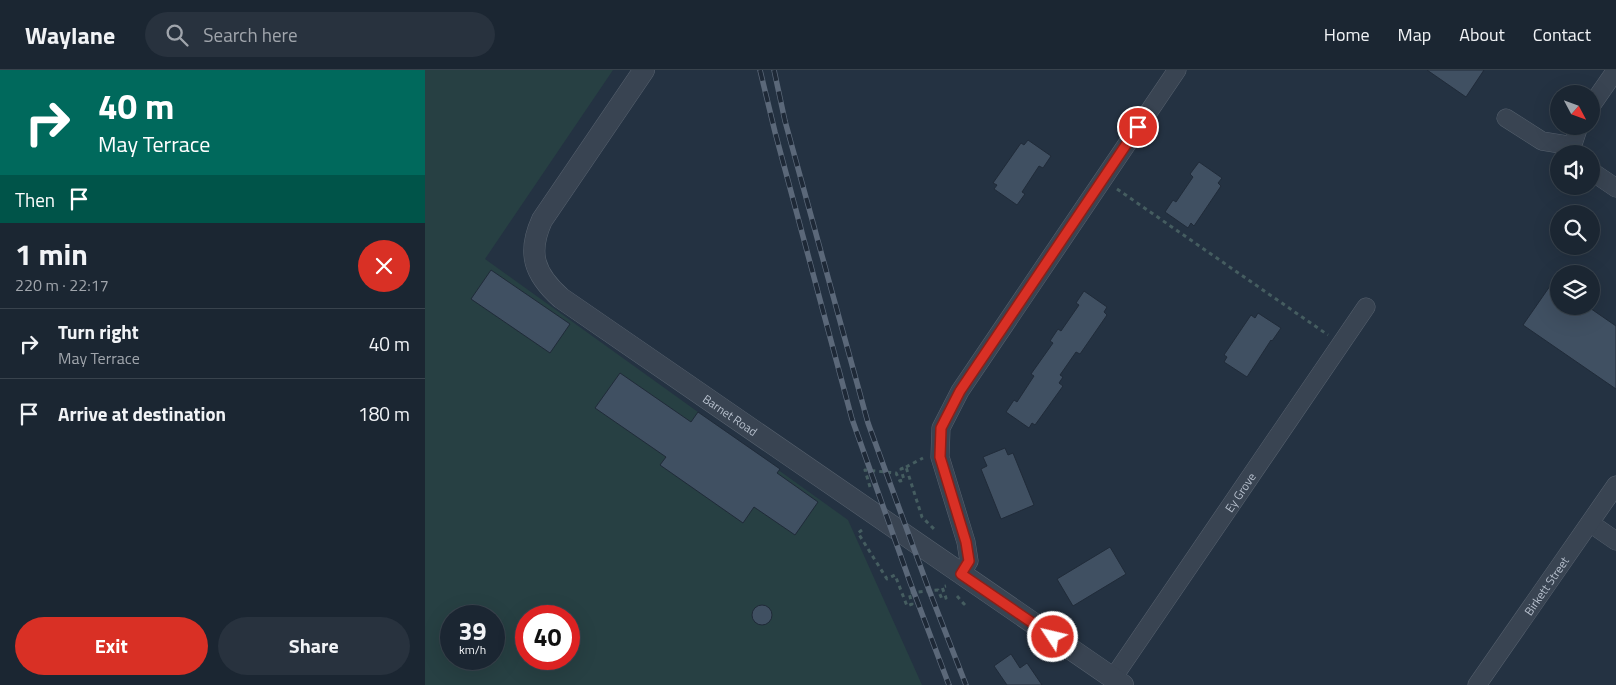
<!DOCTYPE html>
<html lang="en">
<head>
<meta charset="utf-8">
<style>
	:root { --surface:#1b2632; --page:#28323e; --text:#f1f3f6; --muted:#a0a5ac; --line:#39434d; --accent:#d93025 }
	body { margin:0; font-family:"Titillium Web",sans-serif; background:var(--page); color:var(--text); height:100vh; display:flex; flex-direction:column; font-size:19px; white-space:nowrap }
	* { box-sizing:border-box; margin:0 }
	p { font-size:16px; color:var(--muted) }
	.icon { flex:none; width:28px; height:28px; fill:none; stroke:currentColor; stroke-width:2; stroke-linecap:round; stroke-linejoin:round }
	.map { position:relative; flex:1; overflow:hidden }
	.panel { display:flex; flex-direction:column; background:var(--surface); width:425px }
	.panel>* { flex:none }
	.top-card { background:#00695c; color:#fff; overflow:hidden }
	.needle { width:32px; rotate:131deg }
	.fabs { position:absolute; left:1125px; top:15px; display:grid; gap:10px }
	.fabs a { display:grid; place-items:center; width:50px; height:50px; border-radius:50%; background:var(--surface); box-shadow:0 5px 20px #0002,0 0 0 1px var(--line); font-size:25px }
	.speed { position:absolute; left:15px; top:535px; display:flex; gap:10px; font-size:25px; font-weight:700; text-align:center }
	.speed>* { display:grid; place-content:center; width:65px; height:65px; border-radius:50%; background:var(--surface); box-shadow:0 5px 20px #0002,0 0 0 1px var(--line); line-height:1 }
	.speed small { font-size:12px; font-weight:400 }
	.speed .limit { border:8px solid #d22; background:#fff; color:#111 }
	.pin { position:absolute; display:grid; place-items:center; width:42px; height:42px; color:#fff; margin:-21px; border:2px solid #fff; border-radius:50%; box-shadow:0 1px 5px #0007 }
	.me { position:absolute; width:55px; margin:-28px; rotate:305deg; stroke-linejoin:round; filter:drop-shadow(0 0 4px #0008) }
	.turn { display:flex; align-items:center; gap:18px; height:105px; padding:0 15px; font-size:22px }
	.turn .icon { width:65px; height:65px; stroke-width:2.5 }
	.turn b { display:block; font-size:35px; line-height:42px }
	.then { display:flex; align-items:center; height:48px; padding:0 15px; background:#0003; gap:10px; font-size:19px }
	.round { display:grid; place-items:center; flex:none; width:52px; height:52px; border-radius:26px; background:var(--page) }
	.overview { display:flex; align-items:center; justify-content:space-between; height:85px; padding:0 15px }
	h1 { font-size:30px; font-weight:700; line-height:38px }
	.primary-button { display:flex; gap:10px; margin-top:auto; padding:10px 15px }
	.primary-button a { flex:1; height:58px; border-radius:30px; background:var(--accent); color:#fff; font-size:20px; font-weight:700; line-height:58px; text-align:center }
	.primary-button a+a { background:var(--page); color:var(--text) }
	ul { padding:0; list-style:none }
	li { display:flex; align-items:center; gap:15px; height:70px; padding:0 15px; border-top:1px solid var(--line) }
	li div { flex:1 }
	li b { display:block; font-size:19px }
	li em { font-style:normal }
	header { display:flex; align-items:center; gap:30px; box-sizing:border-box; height:70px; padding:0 25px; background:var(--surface); border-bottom:1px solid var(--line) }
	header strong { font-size:24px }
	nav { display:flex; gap:28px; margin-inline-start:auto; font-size:18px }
	.search { width:350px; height:45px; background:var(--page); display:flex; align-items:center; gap:12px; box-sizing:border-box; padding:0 18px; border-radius:28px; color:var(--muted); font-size:19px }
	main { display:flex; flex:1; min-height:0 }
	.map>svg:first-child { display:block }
	.green { fill:#274043; fill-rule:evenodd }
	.building { fill:#405062; stroke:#202b39 }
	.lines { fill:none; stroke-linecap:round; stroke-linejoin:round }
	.minor-casing { stroke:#57626f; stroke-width:19 }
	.tertiary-casing { stroke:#57626f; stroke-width:22 }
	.path { stroke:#455d60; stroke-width:3; stroke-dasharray:4 4; stroke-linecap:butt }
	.minor { stroke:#394452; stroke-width:18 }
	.tertiary { stroke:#394452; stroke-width:21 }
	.rail-casing { stroke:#5b6879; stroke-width:5.5 }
	.rail { stroke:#1e2937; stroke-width:4; stroke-dasharray:11; stroke-linecap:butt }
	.route-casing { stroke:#8d1f18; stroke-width:12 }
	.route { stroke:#d93025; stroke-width:9 }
	.labels { text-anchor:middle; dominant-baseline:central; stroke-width:5; stroke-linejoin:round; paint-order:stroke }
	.street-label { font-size:12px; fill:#b6bfcc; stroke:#1e2937 }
</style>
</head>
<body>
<header>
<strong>Waylane</strong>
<div class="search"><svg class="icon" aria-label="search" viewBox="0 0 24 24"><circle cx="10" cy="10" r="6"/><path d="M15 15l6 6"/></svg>Search here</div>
<nav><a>Home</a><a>Map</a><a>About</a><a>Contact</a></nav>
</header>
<main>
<section class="panel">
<div class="top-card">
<div class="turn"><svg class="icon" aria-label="right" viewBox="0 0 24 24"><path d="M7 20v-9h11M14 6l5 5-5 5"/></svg><div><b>40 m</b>May Terrace</div></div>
<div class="then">Then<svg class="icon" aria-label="arrive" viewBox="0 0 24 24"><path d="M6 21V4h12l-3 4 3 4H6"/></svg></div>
</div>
<div class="overview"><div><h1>1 min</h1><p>220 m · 22:17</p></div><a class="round" style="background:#d93025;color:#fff"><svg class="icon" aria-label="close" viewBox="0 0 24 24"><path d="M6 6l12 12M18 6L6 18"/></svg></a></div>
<ul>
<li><svg class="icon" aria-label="right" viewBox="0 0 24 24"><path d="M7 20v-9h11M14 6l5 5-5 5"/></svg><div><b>Turn right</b><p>May Terrace</p></div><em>40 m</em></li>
<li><svg class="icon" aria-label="arrive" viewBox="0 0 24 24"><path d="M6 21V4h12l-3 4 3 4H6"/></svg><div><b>Arrive at destination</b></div><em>180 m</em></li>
</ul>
<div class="primary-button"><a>Exit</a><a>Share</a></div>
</section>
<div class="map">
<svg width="1191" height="615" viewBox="0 0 1191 615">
	<rect width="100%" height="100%" fill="#243242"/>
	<path class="green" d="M0,0H188L60,189L423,450L497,615H0ZM26,546H69V589H26ZM101,546H144V589H101Z"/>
	<path class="building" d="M1002,0H1059L1041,27Z
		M603,70L626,86L618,98L614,96L597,122L600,124L592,135L569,119L572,115L568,113L596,73L599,75Z
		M774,92L797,108L793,113L796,116L769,156L766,153L763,158L740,142L748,130L751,132L768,107L765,104Z
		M66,200L145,254L125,283L46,229Z
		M1134,203V236H1162L1191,256V319L1098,255Z
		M659,221L682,237L679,242L682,245L655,284L651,282L635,305L638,307L634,313L638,316L610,355L607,353L604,358L581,342L589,330L592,332L609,306L606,304L628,273L625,271L633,259L636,261L654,235L651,233Z
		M833,243L856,258L847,271L846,270L822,307L799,292L802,287L799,285L826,245L830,248Z
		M195,303L266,352L273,342L355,399L352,403L393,432L370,465L329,437L318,453L235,395L241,387L170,338Z
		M580,378L583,385L588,383L609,435L576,449L556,399L562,396L558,387Z
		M685,477L701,504L648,536L632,509Z
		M327 545a10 10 0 1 1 20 0a10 10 0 1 1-20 0Z
		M586,584L595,598L602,593L617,615H582L569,596Z"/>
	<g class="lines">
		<g class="minor-casing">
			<g id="minor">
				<path d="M1166,36L1191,0"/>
				<path d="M1081,48L1117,71L1148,76"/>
				<path d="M1150,84L1148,74L1154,56"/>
				<path d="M1166,101L1191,118"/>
				<path d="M1165,453L1191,471"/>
				<path d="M536,504L544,491L541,472L515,387L516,358L535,321L752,0"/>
				<path id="s1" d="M688,608L941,237"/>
				<path id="s2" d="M1052,615L1191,415"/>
			</g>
		</g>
		<g class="tertiary-casing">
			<g id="tertiary">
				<path id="s3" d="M219,0L117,150C102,183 109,204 136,228L698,615"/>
			</g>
		</g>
		<path class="path" d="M692,119L903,265
			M481,397L498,388
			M445,417L440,400L471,403L475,411L479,410L476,399L481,397L497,447L510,460
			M437,460L433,463L462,509L470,505L482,536L487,534L484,523L513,520L517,529L521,528L517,517L521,516
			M532,526L539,534L542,530"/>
		<use href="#minor" class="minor"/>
		<use href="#tertiary" class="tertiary"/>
		<g class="rail-casing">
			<path id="rail" d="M335,0L350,62L427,349L485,512L524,615
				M349,0L360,51L443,353L504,520L541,615"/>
		</g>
		<use href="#rail" class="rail"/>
	</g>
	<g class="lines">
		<g class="route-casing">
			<path id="route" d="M628,567L536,504L544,491L541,472L515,387L516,358L535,321L713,57"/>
		</g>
		<use href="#route" class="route"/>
	</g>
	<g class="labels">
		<g class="street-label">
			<text stroke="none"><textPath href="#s3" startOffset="475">Barnet Road</textPath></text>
			<text stroke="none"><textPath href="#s1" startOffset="225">Ey Grove</textPath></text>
			<text stroke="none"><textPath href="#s2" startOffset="121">Birkett Street</textPath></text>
		</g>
	</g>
</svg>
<div class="fabs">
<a><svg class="needle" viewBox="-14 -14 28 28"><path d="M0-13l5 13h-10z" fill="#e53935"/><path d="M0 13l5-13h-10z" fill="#a0a5ac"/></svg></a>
<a><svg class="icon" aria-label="sound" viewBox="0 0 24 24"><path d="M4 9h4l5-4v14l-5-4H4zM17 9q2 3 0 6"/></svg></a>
<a><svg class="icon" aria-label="search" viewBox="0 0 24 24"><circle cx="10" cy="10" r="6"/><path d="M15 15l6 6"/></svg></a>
<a><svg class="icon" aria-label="layers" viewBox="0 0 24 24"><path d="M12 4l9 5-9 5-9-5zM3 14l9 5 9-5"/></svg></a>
</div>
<div class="speed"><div>39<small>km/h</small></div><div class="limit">40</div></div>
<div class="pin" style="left:713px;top:57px;background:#d93025"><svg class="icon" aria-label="arrive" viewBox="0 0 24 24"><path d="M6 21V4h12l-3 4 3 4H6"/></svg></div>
<svg class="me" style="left:628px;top:567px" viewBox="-20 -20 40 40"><circle r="17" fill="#d93025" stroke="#fff" stroke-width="3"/><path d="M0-11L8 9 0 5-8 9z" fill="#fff"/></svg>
</div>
</main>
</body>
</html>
